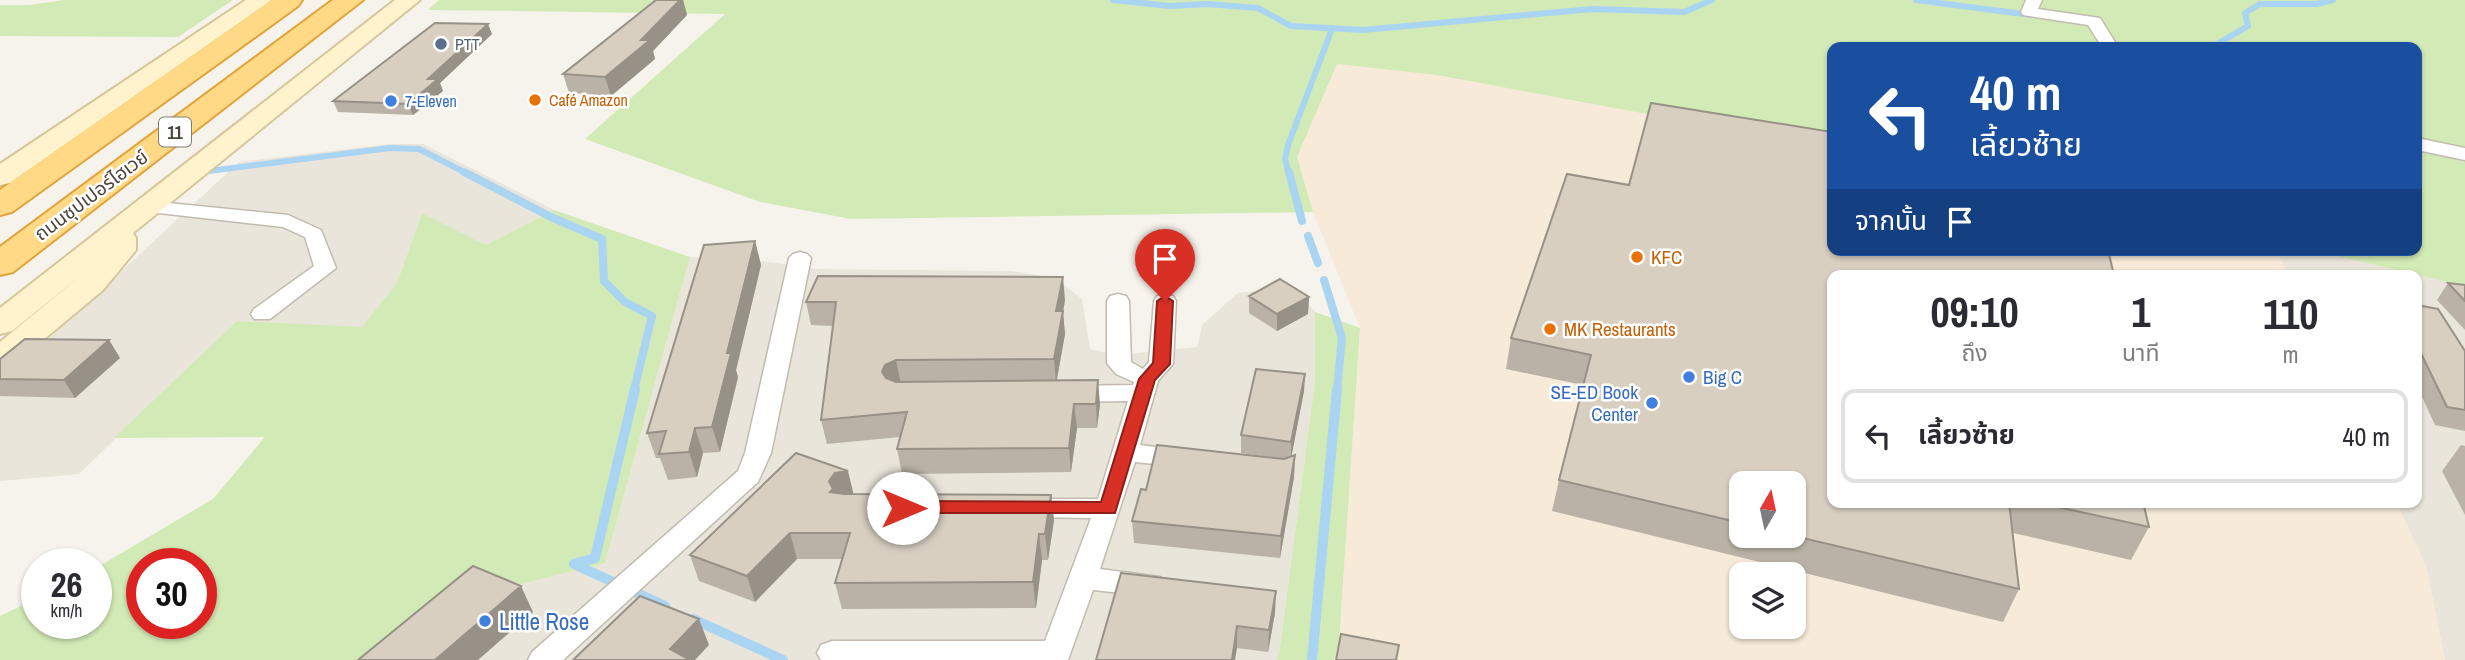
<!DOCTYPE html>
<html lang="th">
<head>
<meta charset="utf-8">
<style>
	:root { --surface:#fff; --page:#f2f2f3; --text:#2b2b33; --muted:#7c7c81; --line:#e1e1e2 }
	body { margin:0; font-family:"Archivo Narrow","Noto Sans Thai",sans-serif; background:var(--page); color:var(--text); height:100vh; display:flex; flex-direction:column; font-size:26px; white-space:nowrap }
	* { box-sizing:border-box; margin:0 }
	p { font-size:23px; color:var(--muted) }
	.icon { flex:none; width:38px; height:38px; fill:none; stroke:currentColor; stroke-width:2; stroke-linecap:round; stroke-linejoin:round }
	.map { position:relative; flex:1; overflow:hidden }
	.sheet { position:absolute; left:1827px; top:270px; width:595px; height:238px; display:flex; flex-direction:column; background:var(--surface); border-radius:14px; box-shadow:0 2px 5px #0004 }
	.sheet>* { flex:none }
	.hud { position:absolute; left:1827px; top:42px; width:595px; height:214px; border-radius:14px; box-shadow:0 2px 5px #0004; background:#1a4fa0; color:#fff; overflow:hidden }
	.needle { width:46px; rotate:9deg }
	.fabs { position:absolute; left:1729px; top:471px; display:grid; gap:14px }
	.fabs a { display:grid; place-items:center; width:77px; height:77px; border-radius:14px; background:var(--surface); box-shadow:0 2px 5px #0004; font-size:35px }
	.speed { position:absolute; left:21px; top:548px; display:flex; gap:14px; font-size:35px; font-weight:700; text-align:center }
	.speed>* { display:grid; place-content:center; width:91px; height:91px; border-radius:50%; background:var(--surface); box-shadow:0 2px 5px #0004; line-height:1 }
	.speed small { font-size:18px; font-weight:400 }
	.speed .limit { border:10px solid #d22; background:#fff; color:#111 }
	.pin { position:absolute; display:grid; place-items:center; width:60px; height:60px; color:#fff; margin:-72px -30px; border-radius:50% 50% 50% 0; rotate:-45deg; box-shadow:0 0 7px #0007 }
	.pin .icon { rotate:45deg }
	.me { position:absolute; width:77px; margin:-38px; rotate:90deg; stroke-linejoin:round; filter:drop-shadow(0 0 5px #0008) }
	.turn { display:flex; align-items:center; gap:24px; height:147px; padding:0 28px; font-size:32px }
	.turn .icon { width:91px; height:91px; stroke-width:2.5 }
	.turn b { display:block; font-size:49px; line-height:60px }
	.then { display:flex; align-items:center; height:66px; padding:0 28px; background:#0003; gap:14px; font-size:26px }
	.eta { display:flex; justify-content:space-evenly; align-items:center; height:119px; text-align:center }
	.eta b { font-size:42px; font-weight:700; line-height:49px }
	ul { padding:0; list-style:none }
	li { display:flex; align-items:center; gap:21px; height:94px; margin:0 14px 10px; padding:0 14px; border:4px solid var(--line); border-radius:14px }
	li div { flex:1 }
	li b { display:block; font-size:26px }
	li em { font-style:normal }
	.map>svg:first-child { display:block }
	.residential { fill:#eae5da }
	.commercial { fill:#f7ead8; fill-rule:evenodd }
	.green { fill:#d2eab5; fill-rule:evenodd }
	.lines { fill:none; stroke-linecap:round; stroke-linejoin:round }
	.stream-far2 { stroke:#a9d4f2; stroke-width:6 }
	.stream-far1 { stroke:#a9d4f2; stroke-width:8 }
	.stream { stroke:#a9d4f2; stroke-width:10 }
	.minor-casing { stroke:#c2bbae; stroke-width:3 }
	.secondary-casing { stroke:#d6c79b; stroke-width:4 }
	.trunk-casing { stroke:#e0a43c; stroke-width:4 }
	.minor { fill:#fff; fill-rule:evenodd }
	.secondary { fill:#fff3cd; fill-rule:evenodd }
	.trunk { fill:#ffd985; fill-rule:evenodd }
	.wall { fill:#bab2a6; fill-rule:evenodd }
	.shaded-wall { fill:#979187 }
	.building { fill:#d8cfc1; stroke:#979187; stroke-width:2 }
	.route { fill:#d93025; stroke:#8d1f18; stroke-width:2 }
	.service-dot { fill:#5c6f8a; stroke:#fff; stroke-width:2.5 }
	.food-dot { fill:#e8710a; stroke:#fff; stroke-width:2.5 }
	.shop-dot { fill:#3f7fe0; stroke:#fff; stroke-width:2.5 }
	.labels { text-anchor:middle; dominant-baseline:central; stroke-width:5; stroke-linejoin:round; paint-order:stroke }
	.far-service-label { font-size:16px; fill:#4e5e75; stroke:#fff; text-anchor:start }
	.far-food-label { font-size:16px; fill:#c56008; stroke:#fff; text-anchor:start }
	.far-shop-label { font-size:16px; fill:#366cbe; stroke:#fff; text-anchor:start }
	.shield { fill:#fff; stroke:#817c74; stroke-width:2 }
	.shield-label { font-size:18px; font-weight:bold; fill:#4b4439 }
	.street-label { font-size:19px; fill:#4b4439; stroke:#fff }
	.food-label { font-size:19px; fill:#c56008; stroke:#fff; text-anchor:start }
	.shop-label { font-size:19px; fill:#366cbe; stroke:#fff; text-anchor:start }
	.near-shop-label { font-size:23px; fill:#366cbe; stroke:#fff; text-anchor:start }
</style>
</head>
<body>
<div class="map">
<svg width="2465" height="660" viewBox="0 0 2465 660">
	<rect width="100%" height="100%" fill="#f6f3ec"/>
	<path class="residential" d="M390,144H423L554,210L486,245L422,213L397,283L362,328L237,321L79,474L0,481V384L239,162Z
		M2276,250H2333L2338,256L2465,286V660H2445L2426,566L2396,502H2417V275H2288Z
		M690,257L748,259L816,269L1011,271L1055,278L1082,299L1090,349L1118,355L1197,347L1202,325L1238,293L1293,287L1315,312V381L1279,655L1276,660H397L478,595L605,563Z"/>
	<path class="commercial" d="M1337,64L1437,75L1695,123L1585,386L1553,511L2002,621L1993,528L2118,502H2396L2426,566L2445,660H1334L1339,643L1360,328L1313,212L1297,157ZM1741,574H1794V626H1741Z
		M2087,250H2276L2288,275H2093Z"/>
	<path class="green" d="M65,0H233L178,37L0,36V5H29Z
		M439,0H2465V286L2337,256L2333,250H2417V47H1832V143L1695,123L1437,75L1337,64L1297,157L1313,212L851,219L760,202L585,139L725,14L428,10Z
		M554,210L690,257L605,563L478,595L397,660H0V616L37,598V623H96V568L213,499L265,437L114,438L237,321L362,327L397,283L422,213L486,245ZM142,564H201V623H142Z
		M1315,312L1360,328L1339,643L1334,660H1276L1279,655L1315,381Z"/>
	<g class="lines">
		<path class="stream-far2" d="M1113,0L1170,6L1207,4L1258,8L1291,26L1363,30L1592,9L1684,12L1712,0
			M1916,0L2031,15
			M2212,47L2248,26L2245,13L2260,4H2317L2333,0
			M201,172L390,148L419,149L468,174
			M1289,174L1285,159L1288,145L1332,29"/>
		<path class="stream-far1" d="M464,172L551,217L602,239L604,281L625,302L652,316L634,390
			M1289,172L1302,221
			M1308,236L1318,263
			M1324,280L1342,338L1337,390"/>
		<path class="stream" d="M635,389L595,558L574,564L665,606
			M693,619L783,660
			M1312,660L1337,389"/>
		<g class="minor-casing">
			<path id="minor" d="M2026,0H2042L2038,9L2100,18L2118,47H2102L2088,25L2023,15L2021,12Z
				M2417,138L2465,148V160L2417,150Z
				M148,201L288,215L321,230L336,268L270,319H254L251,314L254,309L314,266L305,237L283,227L141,211L138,207L141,203Z
				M800,252L807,254L811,258L771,453L758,482L563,660H528L532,652L738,471L745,453L789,258L793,254Z
				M1118,294L1126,296L1129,301L1131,362L1143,369L1149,362L1154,301L1157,296H1173L1176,301L1173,364L1158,381L1140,445L1194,452L1198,458L1194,464L1185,467L1135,462L1100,569L1160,577L1164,585L1160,593L1150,596L1093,590L1068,660H821L817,653L821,645L832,641H1045L1091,518L1024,517L1015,515L1011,508L1015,501L1024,499H1098L1128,401L1069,402L1060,399L1057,394L1060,389L1069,386L1133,385L1134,382L1116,374L1107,363V301L1110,296Z"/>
		</g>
		<g class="secondary-casing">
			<path id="secondary" d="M246,0H272L10,183L0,185V164Z
				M395,0H420L133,233L136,238V250L103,290L12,366L0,370V342L84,273L12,331L0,334V308Z"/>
		</g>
		<g class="trunk-casing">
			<path id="trunk" d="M272,0H302L298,6L12,212L0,215V190Z
				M333,0H363L13,272L0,275V247Z"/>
		</g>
		<use href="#minor" class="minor"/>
		<use href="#secondary" class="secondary"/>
		<use href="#trunk" class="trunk"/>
	</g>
	<path class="wall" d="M656,0H683L687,15L653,51L655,59L611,96L569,93L563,74Z
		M492,34L440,83L443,91L413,115L338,112L333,101Z
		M1567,174L1832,502H2143L2149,527L2131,560L2013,533L2019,589L2003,622L1552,511L1559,480L1583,385L1506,369L1511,338ZM1741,483L1794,536H1741Z
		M755,241L761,265L736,370L738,377L720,452L703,453L697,477L668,480L660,458H656L647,433Z
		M2448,283L2465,285V330L2437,300Z
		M1249,296L1309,297L1308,314L1277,331L1249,313Z
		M1065,300L1063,312L1065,334L1057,380L1100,404L1097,428H1077L1071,472L902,474L897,449L900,437L827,444L821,420L833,326L811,325L806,302Z
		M2417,305L2465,351V431L2435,425L2417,386Z
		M109,340L120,358L75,398L0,396V359Z
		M1305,374L1304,391L1291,457L1295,455L1294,477L1280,558L1134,543L1132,521L1146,490L1285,459L1241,453V435Z
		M2461,445L2465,446V515L2442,471Z
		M853,494L1051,495L1054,520L1048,560H1042L1036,608L842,609L835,583L842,559H797L755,602L699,581L690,555Z
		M1275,613L1268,652L1237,648L1096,660Z"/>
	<path class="shaded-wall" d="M680,0H683L687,15L653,51L655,59L611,96L605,77Z
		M488,24L492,34L440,83L443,91L413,115L408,104L428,79Z
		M755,241L761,265L736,370L738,377L720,452L712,427L727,353Z
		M1063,277L1065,300L1063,312L1065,334L1056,383L1054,359L1056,311Z
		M1309,297L1308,314L1277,331V314Z
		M109,340L120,358L75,398L64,380Z
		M896,360L901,384L890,389L882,372L885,365Z
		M1305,374L1304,391L1291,459V442Z
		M1098,380L1100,404L1097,428L1096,404Z
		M1074,404L1077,428L1071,472L1069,448Z
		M695,428L703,453L697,477L689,452Z
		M1295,455L1294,477L1280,558L1281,536Z
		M848,471L854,496L830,492L829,481L835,473Z
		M1051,495L1054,520L1048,560L1045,534Z
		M790,533L797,559L755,602L747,576Z
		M1039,534L1042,560L1036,608L1033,582Z
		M521,586L533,612L478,660H435Z
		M1276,591L1275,613L1268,652L1269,630Z
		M699,619L709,645L695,660H674L670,649Z
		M1237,626V648L1235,660H1232Z"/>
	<path class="building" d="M656,0H680L641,40H650L605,77L563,74Z
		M435,23L488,24L428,79H438L408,104L333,101Z
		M1651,103L1832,132V250H2108L2114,275H1832V502H2009L2019,589L1794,536V483H1741V523L1559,480L1591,355L1511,338L1567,174L1629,185Z
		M755,241L727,353H731L712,427L695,428L689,452L659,454L666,431L647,433L704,245Z
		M818,276L1063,277L1056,311H1063L1054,359L896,360L885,365L882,372L886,378L896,382L1098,380L1096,404H1074L1069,448L897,449L907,412L821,420L836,302H806Z
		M1280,279L1309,297L1277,314L1249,296Z
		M2448,283L2465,285V301Z
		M2417,305L2438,309L2465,351V410L2447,407L2419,349H2417Z
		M25,339L109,340L64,380L0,379V359Z
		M1256,369L1305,374L1291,442L1241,435Z
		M1157,445L1284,459L1295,455L1281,536L1132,521L1141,489L1146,490Z
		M796,453L848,471L835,473L829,481L833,489L830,492L844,494L1051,495L1045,534H1039L1033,582L835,583L850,533H790L747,576L690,555Z
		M2035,502H2143L2149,527Z
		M473,566L521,586L435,660H358Z
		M1121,573L1276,591L1269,630L1237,626L1232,660H1096Z
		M640,596L699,619L670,649L690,660H573Z
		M1341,634L1399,645L1396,660H1336Z"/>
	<path class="route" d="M1165,296L1173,301L1170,364L1155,380L1115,513H896L893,508L896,503L903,501L1101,502L1139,379L1153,363L1157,301Z"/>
	<circle class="service-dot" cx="441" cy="44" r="7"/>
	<g class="food-dot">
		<circle cx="535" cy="100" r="7"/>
		<circle cx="1637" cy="257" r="7"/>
		<circle cx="1550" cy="329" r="7"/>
	</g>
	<g class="shop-dot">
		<circle cx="391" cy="101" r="7"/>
		<circle cx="1689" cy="377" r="7"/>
		<circle cx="1652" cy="403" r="7"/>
		<circle cx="485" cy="621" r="7"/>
	</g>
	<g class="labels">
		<g class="far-service-label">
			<text x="455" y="44">PTT</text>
		</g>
		<g class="far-food-label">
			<text x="549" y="100">Café Amazon</text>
		</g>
		<g class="far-shop-label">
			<text x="405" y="101">7-Eleven</text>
		</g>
		<rect class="shield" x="159" y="117.5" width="32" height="29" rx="5"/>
		<g class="shield-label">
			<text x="175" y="132">11</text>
		</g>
		<g class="street-label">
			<text transform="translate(91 195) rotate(-37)">ถนนซุปเปอร์ไฮเวย์</text>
		</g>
		<g class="food-label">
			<text x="1651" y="257">KFC</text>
			<text x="1564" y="329">MK Restaurants</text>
		</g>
		<g class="shop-label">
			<text x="1703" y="377">Big C</text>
			<text x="1638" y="392" text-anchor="end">SE-ED Book<tspan x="1638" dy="22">Center</tspan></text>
		</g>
		<g class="near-shop-label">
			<text x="499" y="621">Little Rose</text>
		</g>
	</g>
</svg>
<div class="fabs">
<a><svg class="needle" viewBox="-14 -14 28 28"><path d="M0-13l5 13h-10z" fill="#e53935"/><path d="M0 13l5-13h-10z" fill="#7c7c81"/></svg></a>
<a><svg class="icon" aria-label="layers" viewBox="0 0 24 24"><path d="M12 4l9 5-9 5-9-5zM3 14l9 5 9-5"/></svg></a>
</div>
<div class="speed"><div>26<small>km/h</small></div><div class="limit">30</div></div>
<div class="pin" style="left:1165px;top:301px;background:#d93025"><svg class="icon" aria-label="arrive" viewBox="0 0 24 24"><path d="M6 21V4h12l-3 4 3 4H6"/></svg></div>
<svg class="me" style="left:903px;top:508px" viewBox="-20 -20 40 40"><circle r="19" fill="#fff"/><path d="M0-13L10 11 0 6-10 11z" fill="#d93025"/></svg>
<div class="hud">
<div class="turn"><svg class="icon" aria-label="left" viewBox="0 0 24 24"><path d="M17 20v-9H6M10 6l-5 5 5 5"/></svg><div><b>40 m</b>เลี้ยวซ้าย</div></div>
<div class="then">จากนั้น<svg class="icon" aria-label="arrive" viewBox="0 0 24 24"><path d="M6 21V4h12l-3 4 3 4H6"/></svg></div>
</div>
<section class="sheet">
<div class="eta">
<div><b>09:10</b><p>ถึง</p></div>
<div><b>1</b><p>นาที</p></div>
<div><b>110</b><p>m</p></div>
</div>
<ul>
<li><svg class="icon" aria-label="left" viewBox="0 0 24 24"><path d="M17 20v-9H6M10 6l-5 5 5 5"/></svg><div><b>เลี้ยวซ้าย</b></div><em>40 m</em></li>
</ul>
</section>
</div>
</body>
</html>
